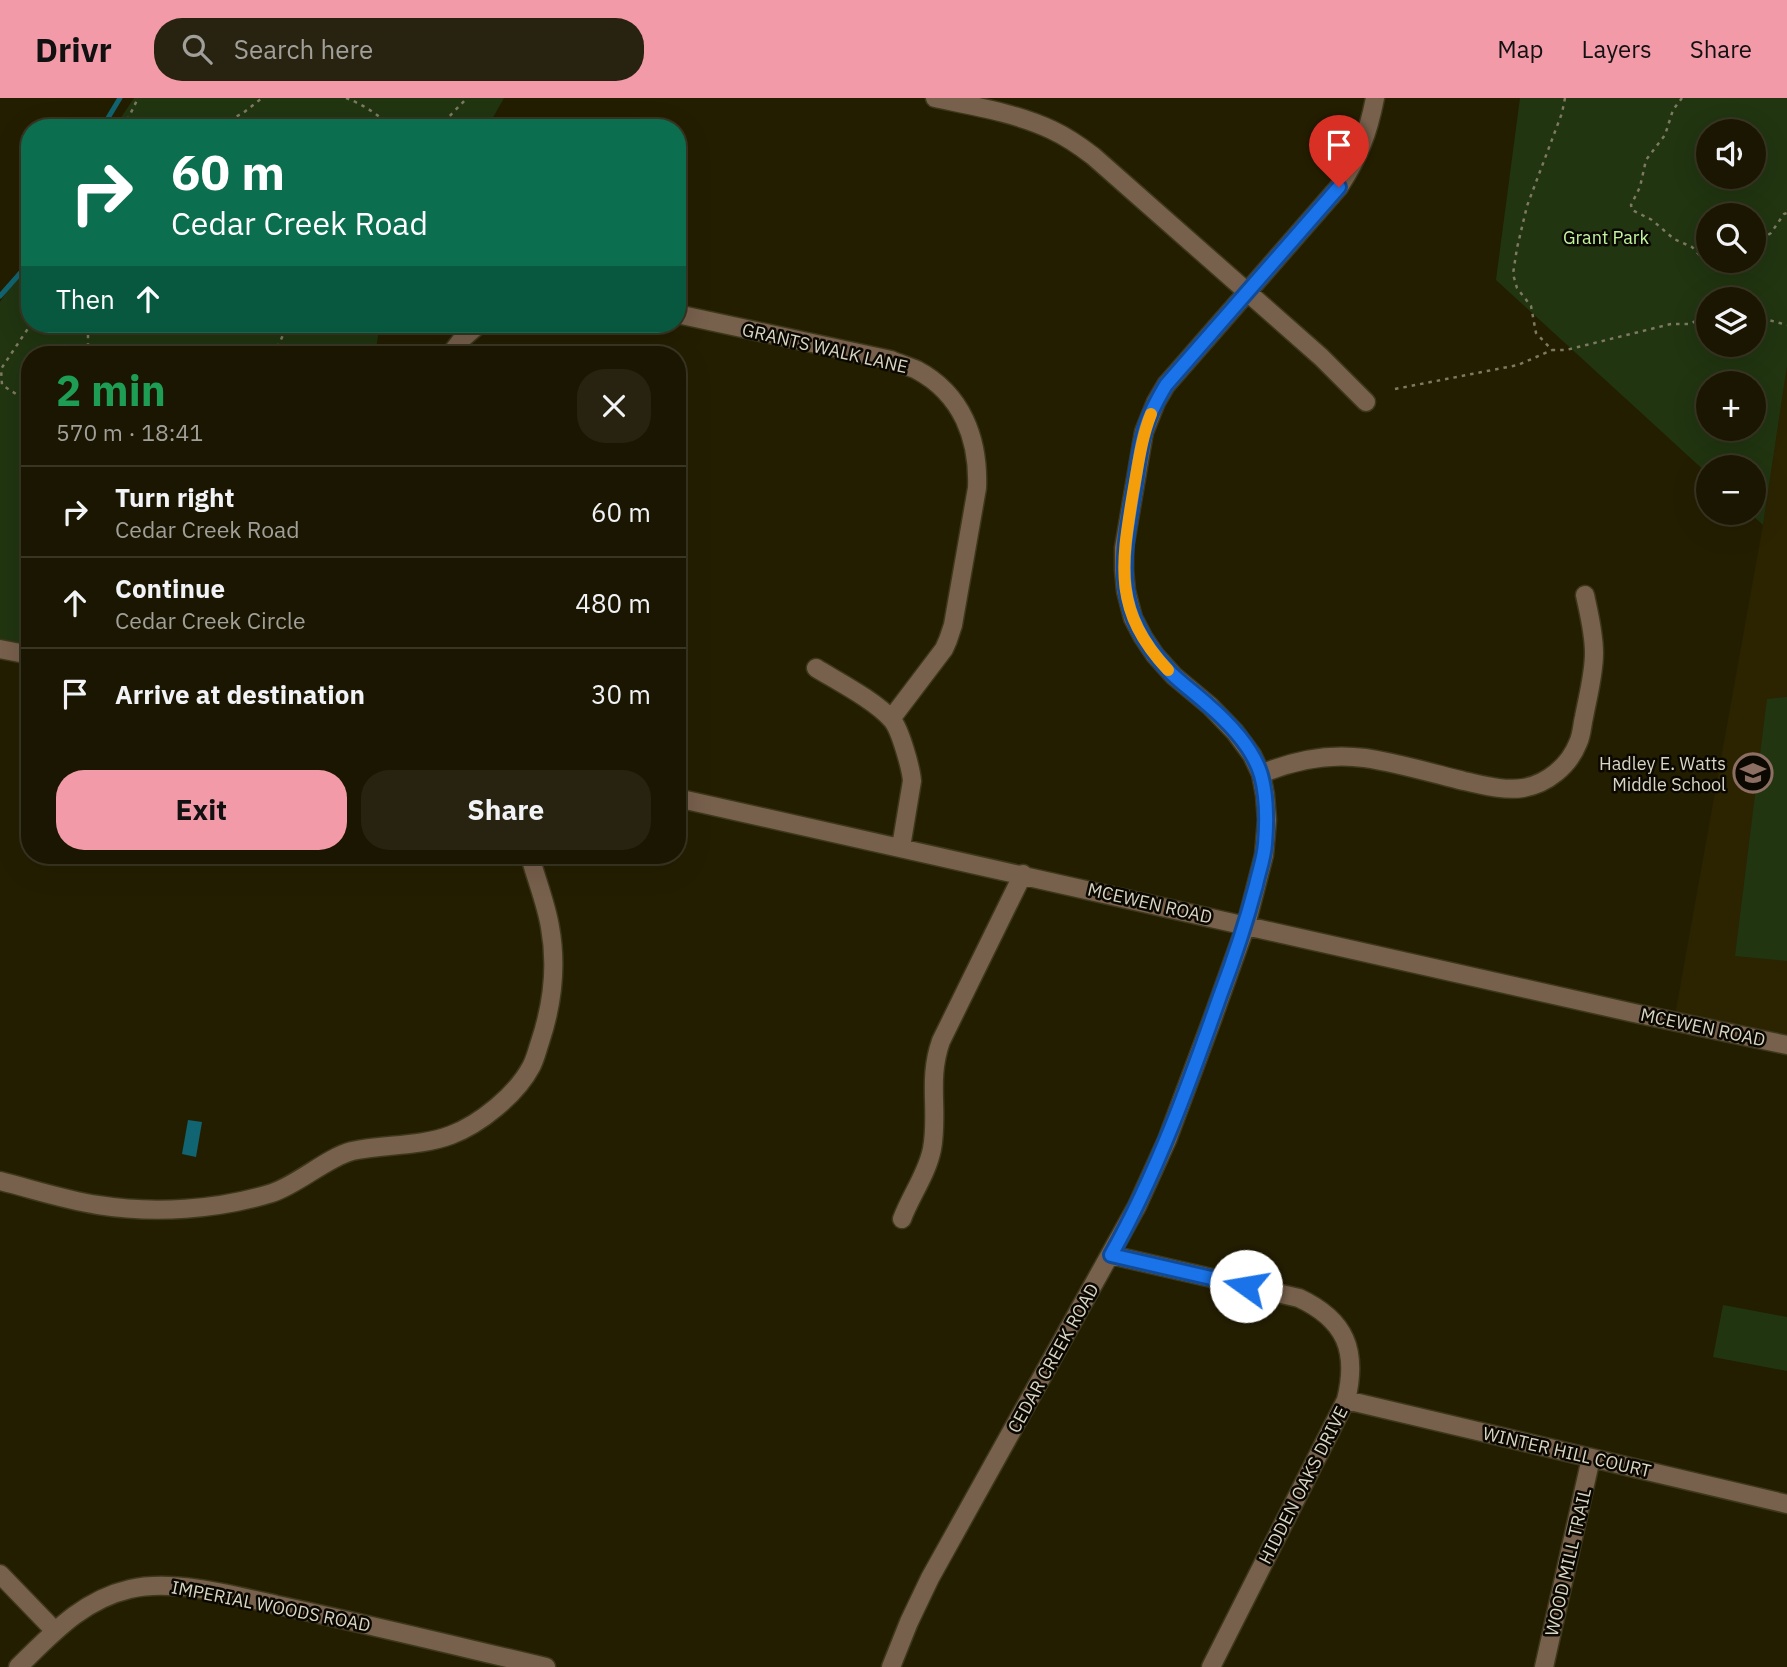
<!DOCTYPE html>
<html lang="en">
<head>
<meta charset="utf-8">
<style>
	:root { --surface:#1b1601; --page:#282310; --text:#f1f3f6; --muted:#a09f99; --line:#393523; --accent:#f39aa9 }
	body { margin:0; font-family:"IBM Plex Sans",sans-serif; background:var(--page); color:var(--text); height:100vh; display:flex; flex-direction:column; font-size:26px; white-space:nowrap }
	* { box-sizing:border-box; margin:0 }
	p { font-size:23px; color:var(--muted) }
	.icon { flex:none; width:38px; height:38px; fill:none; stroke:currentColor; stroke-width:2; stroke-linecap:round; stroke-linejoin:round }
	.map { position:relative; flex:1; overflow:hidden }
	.drawer { position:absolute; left:21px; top:248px; width:665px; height:518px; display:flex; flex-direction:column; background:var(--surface); border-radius:28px; box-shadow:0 7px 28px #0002,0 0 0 2px var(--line) }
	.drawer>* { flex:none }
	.top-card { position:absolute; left:21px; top:21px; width:665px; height:214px; border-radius:28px; box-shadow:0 7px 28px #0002,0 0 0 2px var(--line); background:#0b6e4f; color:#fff; overflow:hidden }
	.controls { position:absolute; left:1696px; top:21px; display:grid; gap:14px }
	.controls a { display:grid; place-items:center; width:70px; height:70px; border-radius:50%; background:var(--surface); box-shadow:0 7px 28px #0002,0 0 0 2px var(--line); font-size:35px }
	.pin { position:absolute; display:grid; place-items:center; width:60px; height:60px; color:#fff; margin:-72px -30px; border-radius:50% 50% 50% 0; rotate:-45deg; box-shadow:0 0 7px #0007 }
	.pin .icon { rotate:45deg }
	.me { position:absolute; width:77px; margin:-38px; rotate:283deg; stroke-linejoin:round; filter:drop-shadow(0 0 5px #0008) }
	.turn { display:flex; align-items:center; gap:24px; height:147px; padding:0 35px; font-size:32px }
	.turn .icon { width:91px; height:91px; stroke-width:2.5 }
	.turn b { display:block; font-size:49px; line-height:60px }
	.then { display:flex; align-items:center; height:66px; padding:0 35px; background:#0003; gap:14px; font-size:26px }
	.round { display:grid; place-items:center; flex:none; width:74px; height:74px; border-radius:28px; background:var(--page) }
	.head { display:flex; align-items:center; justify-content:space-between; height:119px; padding:0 35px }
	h1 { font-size:42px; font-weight:800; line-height:52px; color:#1e9e55 }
	.cta { display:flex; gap:14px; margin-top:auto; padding:14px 35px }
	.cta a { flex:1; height:80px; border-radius:28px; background:var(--accent); color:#111; font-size:28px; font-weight:800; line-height:80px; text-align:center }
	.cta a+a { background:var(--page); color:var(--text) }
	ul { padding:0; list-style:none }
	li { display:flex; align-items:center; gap:21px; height:91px; padding:0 35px; border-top:2px solid var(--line) }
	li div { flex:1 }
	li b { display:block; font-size:26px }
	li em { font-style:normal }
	header { display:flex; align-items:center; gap:42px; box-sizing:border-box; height:98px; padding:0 35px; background:var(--accent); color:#111 }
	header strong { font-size:33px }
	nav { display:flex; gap:38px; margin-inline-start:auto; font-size:24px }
	.search { width:490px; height:63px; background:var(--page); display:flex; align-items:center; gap:18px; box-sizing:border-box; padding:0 24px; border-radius:28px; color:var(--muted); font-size:26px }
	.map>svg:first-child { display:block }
	.built { fill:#2c2400 }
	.green { fill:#213511; fill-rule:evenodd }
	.water { fill:#116471 }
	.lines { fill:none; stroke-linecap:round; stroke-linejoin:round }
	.stream { stroke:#116471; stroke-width:5 }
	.minor-casing { stroke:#3d381c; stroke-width:21 }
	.path { stroke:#7e7962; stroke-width:2.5; stroke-dasharray:3.5 5; stroke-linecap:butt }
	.minor { stroke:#77604c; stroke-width:18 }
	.route-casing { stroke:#114b97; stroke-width:18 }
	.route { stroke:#1a73e8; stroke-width:12 }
	.slow { stroke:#f59e0b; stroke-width:12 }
	.labels { text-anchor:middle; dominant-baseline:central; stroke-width:5; stroke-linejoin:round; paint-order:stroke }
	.park-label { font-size:18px; fill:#c3f6a0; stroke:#0b0801 }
	.street-label { font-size:18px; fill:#d8d5c4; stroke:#0b0801 }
	.poi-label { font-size:18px; fill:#d8d5c4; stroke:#0b0801; text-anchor:end }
</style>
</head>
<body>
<header>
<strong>Drivr</strong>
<div class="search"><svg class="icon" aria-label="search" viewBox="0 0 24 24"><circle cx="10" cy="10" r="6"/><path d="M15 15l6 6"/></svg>Search here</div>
<nav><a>Map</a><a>Layers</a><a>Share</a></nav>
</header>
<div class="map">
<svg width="1787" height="1569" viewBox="0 0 1787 1569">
	<rect width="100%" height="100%" fill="#241e01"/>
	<path class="built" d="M1787,268V947L1674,923L1763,427Z"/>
	<path class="green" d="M134,0H504L487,30H114Z
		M1520,0H1787V268L1763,427L1750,415H1754V369H1708V376L1496,182ZM1754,33V79H1708V33ZM1754,117V163H1708V117ZM1754,201V247H1708V201ZM1754,285V331H1708V285Z
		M30,158V226H380L375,257H30V557L0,551V204Z
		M1787,599V863L1735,858L1767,601Z
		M1723,1207L1787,1219V1273L1713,1259Z"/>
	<path class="water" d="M188,1022L202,1024L196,1059L182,1056Z"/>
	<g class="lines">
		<path class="stream" d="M102,30L120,0
			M0,198L30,164"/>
		<g class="minor-casing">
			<path id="minor" d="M935,0C973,8 1016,15 1052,32C1067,39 1080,48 1093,58L1321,259L1366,304
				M677,216L891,262C900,266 909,268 917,272C962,296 979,341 977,390L953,527L948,542L944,551L891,621
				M450,257L463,240L479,226
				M0,551L30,557
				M816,570C837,583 876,603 892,622C900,631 911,670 912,683L901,749
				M1261,676C1294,662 1329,655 1365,660C1398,665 1432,675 1464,683C1483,687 1504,693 1523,690C1547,686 1569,668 1578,645C1582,637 1582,627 1584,619C1588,598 1594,576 1594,555C1594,535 1589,516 1585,497
				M677,700L1634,915L1787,947
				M0,1083C32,1091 65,1102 98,1107C154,1116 217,1112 272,1095C299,1086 326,1060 352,1053C384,1046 419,1049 451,1037C480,1026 516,997 531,969C535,962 537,953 540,944C552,908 557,867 550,829C546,805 536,781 530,758
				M902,1121C911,1097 927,1076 932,1051C939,1013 927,982 941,943L1023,776
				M1111,1157L1299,1200C1346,1222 1358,1253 1346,1302L1211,1569
				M1346,1302L1787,1406
				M0,1476L55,1533
				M18,1569C52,1536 82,1502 130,1491C174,1481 233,1497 277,1507C367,1526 456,1548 546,1569
				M891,1569L909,1524L930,1480L1137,1108L1167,1042L1213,919L1246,827L1264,757L1267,722L1265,697L1261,676L1252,657L1235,634L1210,608L1174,578L1155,557L1143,539L1133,520L1126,493L1124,472V450L1144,334L1156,304L1166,287L1339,89C1359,58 1368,36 1375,0
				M1544,1569L1591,1360"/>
		</g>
		<path class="path" d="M346,0C362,6 380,17 391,30
			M1565,0L1562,15L1527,108L1517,150L1513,176L1517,190L1531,208L1536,235L1552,252H1566L1671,226H1690L1708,216
			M1682,0L1673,12L1665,37L1646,62L1640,89L1631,107L1632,112L1652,122L1674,141L1692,149L1714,172H1727L1740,170L1744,163
			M130,30L127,23L138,0
			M214,30L243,15L262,0
			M438,30L467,0
			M1754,146L1771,135L1784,116L1787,115
			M1754,218L1787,227
			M86,257L88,248V226
			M274,257L288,226
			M1395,291L1518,267L1552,252
			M30,305L2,287L1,271L31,226"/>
		<use href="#minor" class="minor"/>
	</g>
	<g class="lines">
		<g class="route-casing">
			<path id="route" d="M1246,1188L1111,1157C1157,1075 1189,986 1220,898C1234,861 1246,825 1256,787C1259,773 1264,760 1265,746C1267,723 1267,699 1261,677C1253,650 1228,624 1207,606C1195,595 1182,586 1171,575C1113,514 1121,469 1134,392C1137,373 1139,354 1144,335C1148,318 1157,302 1166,287L1339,89"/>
		</g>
		<use href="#route" class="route"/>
		<path class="slow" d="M1151,316C1141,341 1138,368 1133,395C1121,468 1113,513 1168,572"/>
	</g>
	<defs>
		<g id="school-ring" transform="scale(2.0125)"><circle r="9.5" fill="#0b0801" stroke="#8d6e63" stroke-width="1.5"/><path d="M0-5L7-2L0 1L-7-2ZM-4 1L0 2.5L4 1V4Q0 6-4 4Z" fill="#8d6e63"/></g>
	</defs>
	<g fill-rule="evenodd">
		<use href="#school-ring" x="1753" y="675"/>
	</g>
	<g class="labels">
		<g class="park-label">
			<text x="1606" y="139">Grant Park</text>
		</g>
		<g class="street-label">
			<text transform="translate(825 250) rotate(13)">GRANTS WALK LANE</text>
			<text transform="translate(1150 805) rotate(13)">MCEWEN ROAD</text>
			<text transform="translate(1703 929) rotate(12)">MCEWEN ROAD</text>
			<text transform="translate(1053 1260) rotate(-61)">CEDAR CREEK ROAD</text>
			<text transform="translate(1567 1354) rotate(13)">WINTER HILL COURT</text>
			<text transform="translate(1303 1387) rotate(-63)">HIDDEN OAKS DRIVE</text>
			<text transform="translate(1568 1464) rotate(-77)">WOOD MILL TRAIL</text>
			<text transform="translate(271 1508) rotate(11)">IMPERIAL WOODS ROAD</text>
		</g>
		<g class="poi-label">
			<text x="1726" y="665">Hadley E. Watts<tspan x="1726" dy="21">Middle School</tspan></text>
		</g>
	</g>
</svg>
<div class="controls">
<a><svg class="icon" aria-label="sound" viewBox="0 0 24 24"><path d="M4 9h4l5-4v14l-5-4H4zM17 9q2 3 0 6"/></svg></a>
<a><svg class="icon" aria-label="search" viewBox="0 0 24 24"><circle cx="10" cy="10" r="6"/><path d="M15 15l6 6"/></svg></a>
<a><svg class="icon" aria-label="layers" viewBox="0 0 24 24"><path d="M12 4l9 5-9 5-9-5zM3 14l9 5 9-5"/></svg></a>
<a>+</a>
<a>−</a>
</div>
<div class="pin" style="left:1339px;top:89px;background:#d93025"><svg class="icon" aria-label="arrive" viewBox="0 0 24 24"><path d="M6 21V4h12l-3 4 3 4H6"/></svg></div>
<svg class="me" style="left:1246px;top:1188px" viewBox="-20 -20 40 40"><circle r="19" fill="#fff"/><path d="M0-13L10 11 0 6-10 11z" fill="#1a73e8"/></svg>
<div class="top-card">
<div class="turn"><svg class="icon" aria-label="right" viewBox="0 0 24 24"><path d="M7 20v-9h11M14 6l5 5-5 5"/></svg><div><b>60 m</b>Cedar Creek Road</div></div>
<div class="then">Then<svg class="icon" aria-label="ahead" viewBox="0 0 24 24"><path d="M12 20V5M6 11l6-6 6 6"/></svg></div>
</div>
<section class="drawer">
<div class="head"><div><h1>2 min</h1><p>570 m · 18:41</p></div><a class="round"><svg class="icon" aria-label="close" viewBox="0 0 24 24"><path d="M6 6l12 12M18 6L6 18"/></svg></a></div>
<ul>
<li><svg class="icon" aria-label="right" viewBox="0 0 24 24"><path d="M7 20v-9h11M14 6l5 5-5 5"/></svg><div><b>Turn right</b><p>Cedar Creek Road</p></div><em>60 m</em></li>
<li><svg class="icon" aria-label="ahead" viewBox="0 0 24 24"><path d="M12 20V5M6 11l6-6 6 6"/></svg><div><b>Continue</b><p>Cedar Creek Circle</p></div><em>480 m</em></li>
<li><svg class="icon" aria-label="arrive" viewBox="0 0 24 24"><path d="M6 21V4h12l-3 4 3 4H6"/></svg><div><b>Arrive at destination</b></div><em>30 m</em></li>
</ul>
<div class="cta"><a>Exit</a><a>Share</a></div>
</section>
</div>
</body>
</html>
